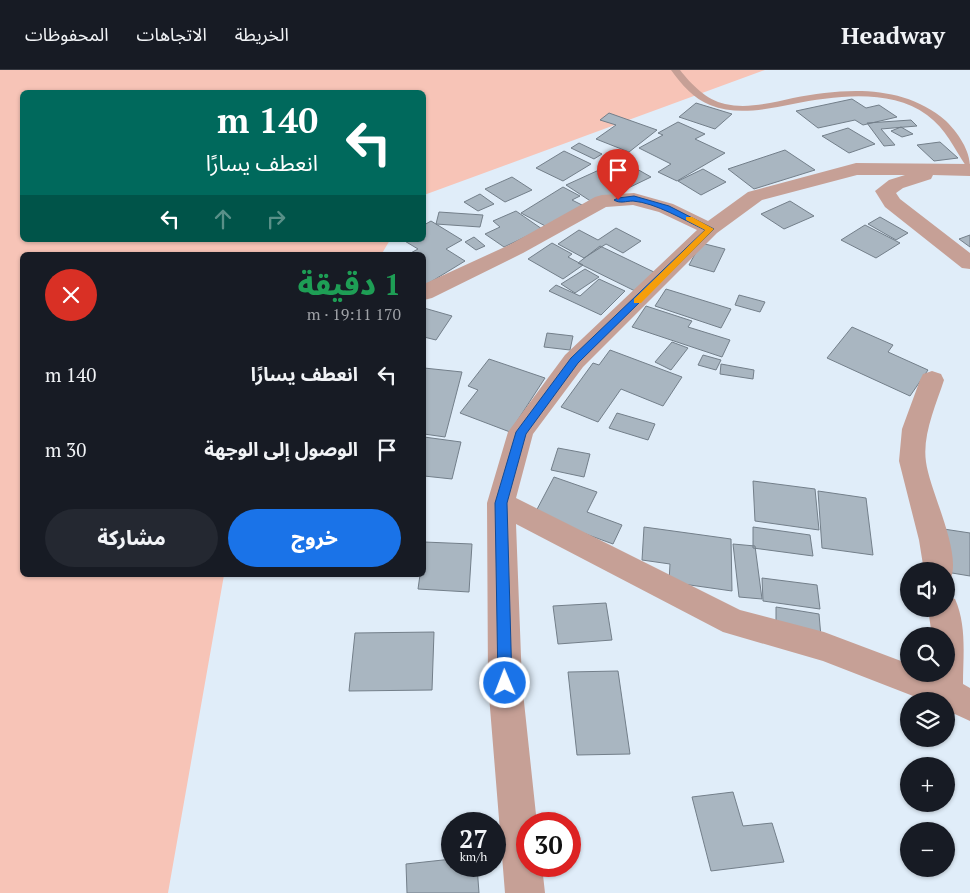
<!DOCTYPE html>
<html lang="ar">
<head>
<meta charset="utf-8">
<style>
	:root { --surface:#171b24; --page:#242831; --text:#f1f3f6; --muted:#9ea1a6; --line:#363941; --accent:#1a73e8 }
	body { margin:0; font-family:"PT Serif","Noto Sans Arabic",serif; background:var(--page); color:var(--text); direction:rtl; height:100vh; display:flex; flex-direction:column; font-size:19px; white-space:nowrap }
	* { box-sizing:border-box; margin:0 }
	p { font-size:16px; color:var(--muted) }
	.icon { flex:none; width:28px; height:28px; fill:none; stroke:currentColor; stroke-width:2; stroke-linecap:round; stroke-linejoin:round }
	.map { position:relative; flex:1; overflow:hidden; direction:ltr }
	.side { position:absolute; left:20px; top:182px; width:406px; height:325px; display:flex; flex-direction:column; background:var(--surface); border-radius:8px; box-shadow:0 1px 4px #0004; direction:rtl }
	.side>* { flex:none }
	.banner { position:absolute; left:20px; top:20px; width:406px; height:152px; border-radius:8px; box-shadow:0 1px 4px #0004; direction:rtl; background:#00695c; color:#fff; overflow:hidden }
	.fabs { position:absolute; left:900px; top:492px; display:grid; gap:10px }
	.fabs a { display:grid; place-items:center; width:55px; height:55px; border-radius:50%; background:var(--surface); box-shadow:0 1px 4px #0004; font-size:25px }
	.speed { position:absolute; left:441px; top:742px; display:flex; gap:10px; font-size:25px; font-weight:700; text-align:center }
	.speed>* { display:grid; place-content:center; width:65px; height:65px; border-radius:50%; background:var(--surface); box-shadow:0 1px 4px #0004; line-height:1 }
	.speed small { font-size:12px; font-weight:400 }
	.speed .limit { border:8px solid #d22; background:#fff; color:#111 }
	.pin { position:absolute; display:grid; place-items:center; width:42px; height:42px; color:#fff; margin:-51px -21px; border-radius:50% 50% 50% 0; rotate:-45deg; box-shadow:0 0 5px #0007 }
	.pin .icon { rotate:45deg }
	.me { position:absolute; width:55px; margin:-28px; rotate:359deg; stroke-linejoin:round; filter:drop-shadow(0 0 4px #0008) }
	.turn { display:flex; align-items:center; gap:18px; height:105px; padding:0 25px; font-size:22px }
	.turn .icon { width:65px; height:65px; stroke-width:2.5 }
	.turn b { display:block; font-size:35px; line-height:42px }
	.lanes { display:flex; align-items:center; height:48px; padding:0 25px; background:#0003; justify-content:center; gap:25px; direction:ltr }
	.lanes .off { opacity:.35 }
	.round { display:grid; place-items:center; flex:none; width:52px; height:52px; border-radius:26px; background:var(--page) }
	.headline { display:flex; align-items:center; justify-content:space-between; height:85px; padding:0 25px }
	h1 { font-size:30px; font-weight:800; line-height:38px; color:#1e9e55 }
	.button { display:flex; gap:10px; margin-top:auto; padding:10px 25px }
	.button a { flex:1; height:58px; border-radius:30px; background:var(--accent); color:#fff; font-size:20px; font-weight:800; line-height:58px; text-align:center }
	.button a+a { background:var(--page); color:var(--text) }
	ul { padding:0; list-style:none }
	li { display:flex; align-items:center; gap:15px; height:75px; padding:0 25px }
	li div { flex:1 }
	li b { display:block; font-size:19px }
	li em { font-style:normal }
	header { display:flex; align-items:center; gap:30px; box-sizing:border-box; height:70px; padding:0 25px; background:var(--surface); border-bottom:1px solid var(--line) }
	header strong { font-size:24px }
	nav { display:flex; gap:28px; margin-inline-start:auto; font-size:18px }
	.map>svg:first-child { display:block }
	.green { fill:#f7c4b7 }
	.building { fill:#a9b6c1; stroke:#737f8a }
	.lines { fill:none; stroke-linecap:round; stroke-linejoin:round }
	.lane { fill:#c6a096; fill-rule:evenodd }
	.street { fill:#c6a096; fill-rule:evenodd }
	.route { fill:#1a73e8; stroke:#114b97 }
	.slow { fill:#f59e0b }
</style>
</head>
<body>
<header>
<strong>Headway</strong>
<nav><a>الخريطة</a><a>الاتجاهات</a><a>المحفوظات</a></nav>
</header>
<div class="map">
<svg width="970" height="823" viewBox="0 0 970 823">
	<rect width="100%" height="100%" fill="#e0edf9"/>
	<path class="green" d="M0,0H765L424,125V22H22V170H390L381,185H22V505H224L168,823H0Z"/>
	<path class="building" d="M852,29L866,38L879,35L897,47L863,55L855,50L818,58L796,41Z
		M696,33L732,44L715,59L679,47Z
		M609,43L657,60L629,82L596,69L616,55L600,50Z
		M911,50L917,56L881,59L895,75L884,76L867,53Z
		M678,52L705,64L695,69L725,83L677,111L658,102L671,94L639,78L663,65L658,63Z
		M901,57L913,64L902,67L891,61Z
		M848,58L875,74L849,83L822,66Z
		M940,72L958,88L934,91L917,75Z
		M579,73L602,84L594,89L571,78Z
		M785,80L815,100L754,119L728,99Z
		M564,81L591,94L563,111L536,98Z
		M621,90L651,107L595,134L566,115Z
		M703,99L726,112L701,125L678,111Z
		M512,107L532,120L505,132L485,119Z
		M563,117L580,126L572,130L584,136L549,158L521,143Z
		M480,124L494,134L478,141L464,132Z
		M790,131L814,146L784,159L761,144Z
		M516,141L542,159L504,177L485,164L500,157L493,151Z
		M439,142L483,145L480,157L436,154Z
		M880,147L908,163L896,170L868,154Z
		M431,151L462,170L446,179L465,191L424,216V185H407L418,179L403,170H424V155Z
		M865,155L900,173L876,188L841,170Z
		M616,158L641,171L623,183L606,174L584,188L558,174L579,160L598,170Z
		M970,165V177L959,169Z
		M474,167L485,176L476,180L465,172Z
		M552,173L572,184L568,187L583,195L563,209L528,189Z
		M701,173L725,179L714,202L689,195Z
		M600,176L656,203L635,221L578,193Z
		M585,199L599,207L575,223L561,214Z
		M599,209L625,221L601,245L549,221L556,215L580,226Z
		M666,219L731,239L721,258L655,236Z
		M739,225L765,232L760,242L735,235Z
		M646,236L692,251L688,257L730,270L722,287L632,257Z
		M424,238L452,246L436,270L424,267Z
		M852,257L893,275L888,282L928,300L910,326L827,288Z
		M547,263L573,266L570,280L544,277Z
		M672,272L688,278L671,300L655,292Z
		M610,280L682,307L663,336L621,319L598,352L561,337L593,293L599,295Z
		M703,285L721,290L716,300L698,295Z
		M489,289L545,308L510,362L460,343L478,320L468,316Z
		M721,294L754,300L753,309L720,304Z
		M424,298L462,302L445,367L424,364Z
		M617,343L655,354L648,370L609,358Z
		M424,367L461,372L452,409L424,406Z
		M558,378L590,384L584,407L551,400Z
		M554,407L597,422L587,442L622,455L613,474L534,445Z
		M753,411L815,419L819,460L755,451Z
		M818,421L866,428L873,485L822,478Z
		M644,457L731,469L732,521L669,512L670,494L642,490Z
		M753,457L810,465L813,486L753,478Z
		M937,458L970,463V506L946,502Z
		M424,472L472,474L469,522L418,519L420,505H424Z
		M733,474L755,476L762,529L739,527Z
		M762,508L817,515L820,539L763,531Z
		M606,533L612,570L558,574L553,536Z
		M776,537L819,544L821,567L776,560Z
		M434,562L432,620L349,621L355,563Z
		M618,601L630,684L577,685L568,602Z
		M733,722L743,756L772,753L784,792L711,801L692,727Z
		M452,789V796H477L479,823H407L406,794Z"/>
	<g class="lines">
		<path class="lane" d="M671,0H680C691,14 706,30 725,34C747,39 771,33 793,28C846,18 903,14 946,51C958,63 970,80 970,97L966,96C954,78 946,59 927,45C890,18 835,26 793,34C766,39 737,46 710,35C694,29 681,14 671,0Z"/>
		<path class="street" d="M856,93L970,94V106L933,105L931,109L903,118L896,123L900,129L970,183V199L962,198L885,137L875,121L889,110L905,105H857L762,130L717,163L583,297L533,364L516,428L740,540L824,562L909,594V604H946V566H932L928,539H946V526L955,529C967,556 963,586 963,614L970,618V651L946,640V631H926L823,591L723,562L516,454L522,613L537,754H528V796H542L545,823H505L488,613L487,433L508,362L565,285L697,160L659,142L633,135L606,137L523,183L432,228L424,230V214L509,175L595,127L602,125L634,123L673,134L708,151L748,122Z
			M932,301L941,304L944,310C936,335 922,365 926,392C930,422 963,484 950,510L946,511V501H924L919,470L899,391L902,359L920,310L923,304Z"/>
	</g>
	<path class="route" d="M634,126L669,136L714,159L578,293L526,364L507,433L512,613L510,618L505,620L500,618L498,613L495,433L516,362L571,288L705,160C684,150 656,133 633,131C626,131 620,134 614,130L618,128Z"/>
	<path class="slow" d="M686,147H692L714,159L641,233H634V229L705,160L686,150Z"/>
</svg>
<div class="fabs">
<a><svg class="icon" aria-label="sound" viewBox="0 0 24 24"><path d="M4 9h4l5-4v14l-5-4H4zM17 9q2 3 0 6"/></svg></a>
<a><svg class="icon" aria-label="search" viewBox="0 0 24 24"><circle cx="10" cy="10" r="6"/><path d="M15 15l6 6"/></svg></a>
<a><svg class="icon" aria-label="layers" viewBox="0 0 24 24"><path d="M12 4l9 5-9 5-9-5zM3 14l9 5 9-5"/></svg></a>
<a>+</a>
<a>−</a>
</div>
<div class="speed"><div>27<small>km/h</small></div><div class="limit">30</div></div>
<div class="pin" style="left:618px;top:130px;background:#d93025"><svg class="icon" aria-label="arrive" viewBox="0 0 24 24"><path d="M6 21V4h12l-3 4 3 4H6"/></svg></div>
<svg class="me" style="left:505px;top:613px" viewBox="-20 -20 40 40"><circle r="17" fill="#1a73e8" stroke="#fff" stroke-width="3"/><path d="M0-11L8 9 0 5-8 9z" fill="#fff"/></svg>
<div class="banner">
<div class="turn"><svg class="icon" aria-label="left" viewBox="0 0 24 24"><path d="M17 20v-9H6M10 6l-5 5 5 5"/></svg><div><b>140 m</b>انعطف يسارًا</div></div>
<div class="lanes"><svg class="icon" aria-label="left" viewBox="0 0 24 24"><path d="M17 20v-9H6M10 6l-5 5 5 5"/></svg><svg class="icon off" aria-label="ahead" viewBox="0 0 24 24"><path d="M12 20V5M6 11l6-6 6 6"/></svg><svg class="icon off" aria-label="right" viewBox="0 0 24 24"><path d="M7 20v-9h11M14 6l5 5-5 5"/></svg></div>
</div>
<section class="side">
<div class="headline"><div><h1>1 دقيقة</h1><p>170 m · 19:11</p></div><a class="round" style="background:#d93025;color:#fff"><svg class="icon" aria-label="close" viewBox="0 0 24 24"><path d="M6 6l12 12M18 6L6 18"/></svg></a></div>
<ul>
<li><svg class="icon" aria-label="left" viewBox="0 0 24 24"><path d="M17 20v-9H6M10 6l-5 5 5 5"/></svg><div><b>انعطف يسارًا</b></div><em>140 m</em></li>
<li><svg class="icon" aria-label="arrive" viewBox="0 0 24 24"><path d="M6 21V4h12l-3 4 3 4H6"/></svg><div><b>الوصول إلى الوجهة</b></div><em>30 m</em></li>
</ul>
<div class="button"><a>خروج</a><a>مشاركة</a></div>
</section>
</div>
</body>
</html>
